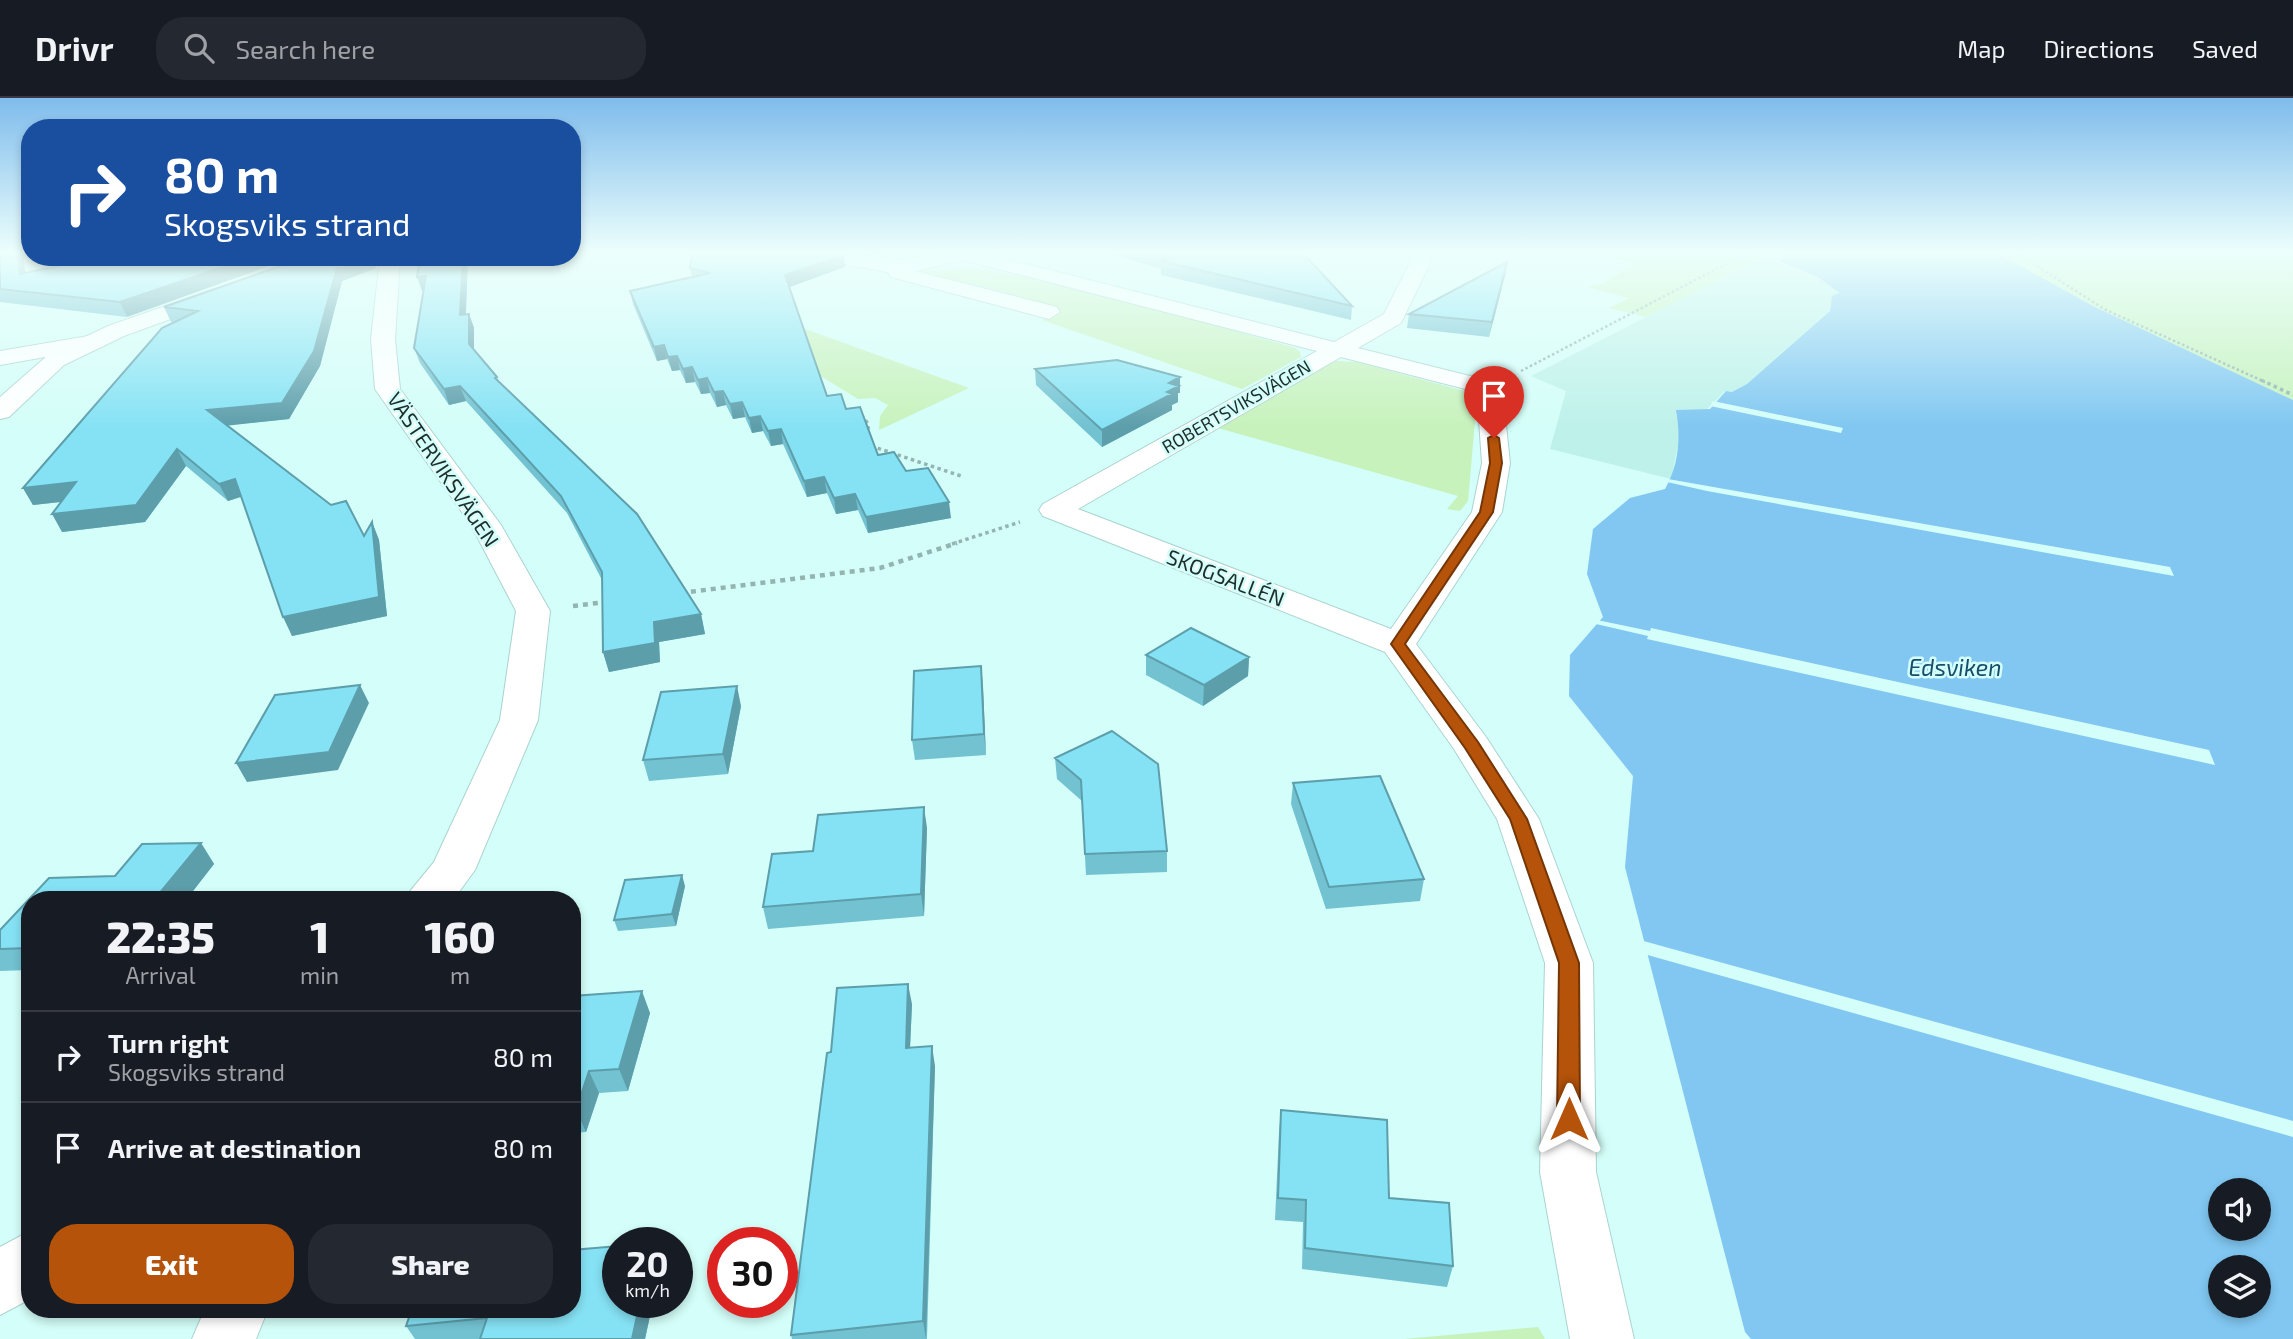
<!DOCTYPE html>
<html lang="en">
<head>
<meta charset="utf-8">
<style>
	:root { --surface:#171b24; --page:#242831; --text:#f1f3f6; --muted:#9ea1a6; --line:#363941; --accent:#b45309 }
	body { margin:0; font-family:"Exo 2",sans-serif; background:var(--page); color:var(--text); height:100vh; display:flex; flex-direction:column; font-size:26px; white-space:nowrap }
	* { box-sizing:border-box; margin:0 }
	p { font-size:23px; color:var(--muted) }
	.icon { flex:none; width:38px; height:38px; fill:none; stroke:currentColor; stroke-width:2; stroke-linecap:round; stroke-linejoin:round }
	.map { position:relative; flex:1; overflow:hidden }
	.drawer { position:absolute; left:21px; top:793px; width:560px; height:427px; display:flex; flex-direction:column; background:var(--surface); border-radius:28px; box-shadow:0 4px 10px #0003 }
	.drawer>* { flex:none }
	.guide { position:absolute; left:21px; top:21px; width:560px; height:147px; border-radius:28px; box-shadow:0 4px 10px #0003; background:#1a4fa0; color:#fff; overflow:hidden }
	.tools { position:absolute; left:2208px; top:1080px; display:grid; gap:14px }
	.tools a { display:grid; place-items:center; width:63px; height:63px; border-radius:50%; background:var(--surface); box-shadow:0 4px 10px #0003; font-size:35px }
	.speed { position:absolute; left:602px; top:1129px; display:flex; gap:14px; font-size:35px; font-weight:700; text-align:center }
	.speed>* { display:grid; place-content:center; width:91px; height:91px; border-radius:50%; background:var(--surface); box-shadow:0 4px 10px #0003; line-height:1 }
	.speed small { font-size:18px; font-weight:400 }
	.speed .limit { border:10px solid #d22; background:#fff; color:#111 }
	.pin { position:absolute; display:grid; place-items:center; width:60px; height:60px; color:#fff; margin:-72px -30px; border-radius:50% 50% 50% 0; rotate:-45deg; box-shadow:0 0 7px #0007 }
	.pin .icon { rotate:45deg }
	.me { position:absolute; width:77px; margin:-38px; rotate:0deg; stroke-linejoin:round; filter:drop-shadow(0 0 5px #0008) }
	.turn { display:flex; align-items:center; gap:24px; height:147px; padding:0 28px; font-size:32px }
	.turn .icon { width:91px; height:91px; stroke-width:2.5 }
	.turn b { display:block; font-size:49px; line-height:60px }
	.eta { display:flex; justify-content:space-evenly; align-items:center; height:119px; text-align:center }
	.eta b { font-size:42px; font-weight:800; line-height:49px }
	.primary-button { display:flex; gap:14px; margin-top:auto; padding:14px 28px }
	.primary-button a { flex:1; height:80px; border-radius:28px; background:var(--accent); color:#fff; font-size:28px; font-weight:800; line-height:80px; text-align:center }
	.primary-button a+a { background:var(--page); color:var(--text) }
	ul { padding:0; list-style:none }
	li { display:flex; align-items:center; gap:21px; height:91px; padding:0 28px; border-top:2px solid var(--line) }
	li div { flex:1 }
	li b { display:block; font-size:26px }
	li em { font-style:normal }
	header { display:flex; align-items:center; gap:42px; box-sizing:border-box; height:98px; padding:0 35px; background:var(--surface); border-bottom:2px solid var(--line) }
	header strong { font-size:33px }
	nav { display:flex; gap:38px; margin-inline-start:auto; font-size:24px }
	.search { width:490px; height:63px; background:var(--page); display:flex; align-items:center; gap:18px; box-sizing:border-box; padding:0 24px; border-radius:28px; color:var(--muted); font-size:26px }
	.map>svg:first-child { display:block }
	.built { fill:#bef1ea }
	.green { fill:#c7f2bc }
	.water { fill:#81c7f1; fill-rule:evenodd }
	.pier { fill:#d4fef9 }
	.lines { fill:none; stroke-linecap:round; stroke-linejoin:round }
	.street-casing { stroke:#abd4cf; stroke-width:2 }
	.secondary-casing { stroke:#abd4cf; stroke-width:2 }
	.path-far2 { stroke:#94b4b1; stroke-width:2.5; stroke-dasharray:2.5 2.5; stroke-linecap:butt }
	.path-far1 { stroke:#94b4b1; stroke-width:3.5; stroke-dasharray:3.5 3.5; stroke-linecap:butt }
	.path { stroke:#94b4b1; stroke-width:4.5; stroke-dasharray:5 5; stroke-linecap:butt }
	.street { fill:#fff; fill-rule:evenodd }
	.secondary { fill:#fff; fill-rule:evenodd }
	.wall { fill:#72c2d2 }
	.shaded-wall { fill:#5d9eab }
	.building { fill:#85e2f4; stroke:#5d9eab; stroke-width:2 }
	.route { fill:#b45309; stroke:#753606; stroke-width:2 }
	.labels { text-anchor:middle; dominant-baseline:central; stroke-width:5; stroke-linejoin:round; paint-order:stroke }
	.far-street-label { font-size:18px; fill:#1d2d2b; stroke:#d4fef9 }
	.street-label { font-size:21px; fill:#1d2d2b; stroke:#d4fef9 }
	.water-label { font-size:23px; font-style:italic; fill:#164d69; stroke:#d4fef9 }
</style>
</head>
<body>
<header>
<strong>Drivr</strong>
<div class="search"><svg class="icon" aria-label="search" viewBox="0 0 24 24"><circle cx="10" cy="10" r="6"/><path d="M15 15l6 6"/></svg>Search here</div>
<nav><a>Map</a><a>Directions</a><a>Saved</a></nav>
</header>
<div class="map">
<svg width="2293" height="1241" viewBox="0 0 2293 1241">
	<rect width="100%" height="100%" fill="#d4fef9"/>
	<path class="built" d="M1763,159L1818,179L1839,196L1832,198L1830,213L1747,286L1732,294L1725,293L1680,339L1671,381L1550,351L1566,293L1531,278Z"/>
	<path class="green" d="M1595,155H1772L1646,219L1609,210L1629,200L1587,189L1602,186L1632,166Z
		M1997,155H2293V302L2093,208Z
		M974,170C1083,188 1190,220 1295,250L1300,254L1301,259L1242,291L1042,222L1057,214L912,173Z
		M769,218L969,290L879,332L880,318L888,307L875,300L858,301L788,258Z
		M1337,263L1357,264L1468,294L1477,301L1468,403L1460,413L1447,411L1458,398L1218,330L1316,269Z
		M1538,1229L1545,1241H1404Z"/>
	<path class="water" d="M1790,155H1997L2093,208L2293,302V1241H1751L1745,1234L1625,769L1633,678L1569,598L1570,557L1603,519L1587,476L1593,431L1630,400L1665,391C1679,367 1681,339 1676,312L1710,311L1726,293L1732,294L1747,286L1830,213L1832,198L1839,195L1818,179L1779,163ZM2221,1092H2259V1130H2221ZM2221,1169H2259V1208H2221Z"/>
	<path class="pier" d="M1713,303L1843,330L1841,335L1710,308Z
		M1668,381L2170,469L2174,478L1707,393L1667,384Z
		M1597,522L1650,533L1651,530L2209,652L2215,667L1647,541L1648,538L1596,526Z
		M1640,842L2293,1023V1039L1644,856Z"/>
	<g class="lines">
		<g class="street-casing">
			<path id="street" d="M801,155H839L904,162L944,155H982L1334,244L1384,216L1415,155H1435L1401,225L1358,250L1498,285L1502,290L1510,365L1502,414L1416,546L1486,639L1539,721L1593,865L1596,1074L1634,1241H1570L1540,1074L1545,865L1497,721L1454,651L1385,554L1043,418L1039,412L1043,406L1317,253L963,162L915,173L1057,209L1060,214L1049,221L891,179L888,174L804,159ZM1341,259L1477,294L1482,365L1472,414L1391,531L1078,411Z
				M380,159H400L395,241L400,291L501,427L550,513L538,622L475,772L453,802H403L434,764L500,622L516,513L471,427L375,291L371,241Z
				M94,237L102,239L106,244L102,249L0,267V253Z
				M30,1133V1201L0,1217V1149Z
				M205,1211H268L256,1241H192Z"/>
		</g>
		<g class="secondary-casing">
			<path id="secondary" d="M217,190L228,196L225,201L124,238L64,267L9,319L0,321V299L48,257L108,228Z"/>
		</g>
		<path class="path-far2" d="M2016,155L2106,212L2265,284
			M18,158L30,156
			M1521,273L1747,155"/>
		<path class="path-far1" d="M2261,282L2293,297
			M861,317L869,327L867,333
			M871,348L964,379
			M952,446L1020,424"/>
		<path class="path" d="M681,495L880,470L957,445
			M573,508L606,504"/>
		<use href="#street" class="street"/>
		<use href="#secondary" class="secondary"/>
	</g>
	<path class="wall" d="M0,155L25,175L101,159L127,219L0,204Z
		M850,155H885L880,157Z
		M1108,155H1303L1352,208L1351,222L1161,177V171Z
		M420,159H468L466,216H469L474,230V252L497,279L499,284L701,516L705,536L659,544L660,564L609,574L603,554L602,482L567,415L466,303L449,307L420,265L414,250L424,192L422,193Z
		M377,164L376,170L342,183L320,268L289,321L227,327L364,438L372,424L379,442L387,518L292,538L241,399L228,403L186,368L145,424L62,434L61,404L33,407L23,390L175,224H171L164,209Z
		M1507,164L1489,239L1407,230L1409,216Z
		M845,169L789,189L827,298L846,311L878,357L906,373L951,420L868,435L858,412L836,416L827,395L807,399L783,346L771,348L763,333L752,335L745,319L733,321L726,307L717,309L710,295L701,296L695,284L686,285L680,272L672,273L667,261L657,263L633,206L630,193L692,179L690,170Z
		M1035,271L1180,295H1178V304L1172,307V312L1102,349L1036,287Z
		M1146,557L1249,559L1248,578L1203,608L1146,577Z
		M981,568L986,657L915,662L912,642Z
		M741,608L728,676L649,683L643,662Z
		M1055,660L1167,753V774L1086,777L1082,703L1057,681Z
		M1293,685L1424,781L1420,803L1326,811L1291,706Z
		M927,730L924,818L768,831L763,809L813,753Z
		M201,745L214,766L186,802H30V872L0,873V832L49,780L115,778L142,746Z
		M685,788L676,828L618,833L614,822Z
		M572,898L650,915L628,993L599,995L586,1034L572,1035Z
		M912,906L910,950L935,968L927,1241H792L791,1237L831,954Z
		M1281,1012L1389,1100L1453,1168L1447,1189L1302,1171L1303,1124L1275,1122L1279,1034Z
		M618,1204H653L645,1241H415L406,1228Z"/>
	<path class="shaded-wall" d="M17,155H23L27,190L20,176Z
		M844,157L845,169L787,190L785,177Z
		M252,159H294L127,219L120,204Z
		M366,159H375L377,164L376,170L342,183L320,268L289,321L215,329L207,312L337,170Z
		M463,159H468L465,231L460,217Z
		M1507,164L1505,178L1489,239L1492,224Z
		M426,178L431,192L422,193L417,179Z
		M469,216L474,230V261L469,246Z
		M664,247L667,261L657,263L654,249Z
		M677,258L680,272L672,273L668,259Z
		M692,269L695,284L686,285L683,271Z
		M1180,279V295H1178V304L1172,307V312L1102,349V332L1169,285Z
		M707,280L710,295L701,296L698,282Z
		M460,288L466,303L449,307L444,291Z
		M723,293L726,307L717,309L714,294Z
		M742,304L745,319L733,321L730,306Z
		M760,318L763,333L752,335L749,320Z
		M781,331L783,346L771,348L768,333Z
		M177,351L186,368L145,424L62,434L52,416Z
		M824,379L827,395L807,399L804,383Z
		M235,381L243,398L228,403L219,386Z
		M76,384L86,401L33,407L23,390Z
		M855,396L858,412L836,416L834,400Z
		M949,404L951,420L868,435L866,419Z
		M372,424L379,442L387,518L292,538L283,519L379,499Z
		M701,516L705,536L659,544L660,564L609,574L603,554L654,524Z
		M1249,559L1248,578L1203,608L1204,587Z
		M981,568L983,588L986,657L984,636Z
		M360,587L369,605L338,672L247,684L236,665Z
		M737,588L741,608L728,676L723,656Z
		M924,709L927,730L924,818L921,796Z
		M201,745L214,766L186,802H154Z
		M682,777L685,788L676,828L672,816Z
		M908,886L912,906L909,971L906,950Z
		M642,893L650,915L628,993L619,971Z
		M932,948L935,968L926,1241L923,1223Z
		M589,973L599,995L586,1034L576,1012Z
		M640,1204H653L645,1241H632Z"/>
	<path class="building" d="M0,155H17L20,176L101,159H252L120,204L0,191Z
		M692,155H834L844,157L785,177L827,298L841,296L846,311L860,309L878,357L894,354L906,373L928,370L949,404L866,419L855,396L834,400L824,379L804,383L781,331L768,333L760,318L749,320L742,304L730,306L723,293L714,294L707,280L698,282L692,269L683,271L677,258L668,259L664,247L654,249L630,193L710,175L690,170Z
		M1152,155H1303L1352,208L1161,163L1170,160Z
		M306,159H366L337,170L314,253L282,305L207,312L331,407L346,403L364,438L372,424L379,499L283,519L235,381L219,386L177,351L136,407L52,416L76,384L23,390L162,230L198,213L164,209Z
		M420,159H463L460,217L469,216V246L497,279L495,280L637,416L701,516L654,524L655,545L603,554L602,474L561,398L460,288L444,291L414,250L426,178L417,179Z
		M1507,164L1492,224L1409,216Z
		M1117,262L1180,279L1169,285L1179,288L1167,294L1172,296L1102,332L1035,271Z
		M1191,530L1249,559L1204,587L1146,557Z
		M981,568L984,636L912,642L914,573Z
		M360,587L329,654L236,665L275,597Z
		M737,588L723,656L643,662L661,594Z
		M1112,633L1158,666L1167,753L1085,756L1081,682L1055,660Z
		M1380,678L1424,781L1329,789L1293,685Z
		M924,709L921,796L763,809L772,756L813,753L818,717Z
		M201,745L154,802H30V850L0,851V832L49,780L115,778L142,746Z
		M682,777L672,816L614,822L625,782Z
		M908,886L906,950L932,948L923,1223L791,1237L827,955L831,954L837,890Z
		M642,893L619,971L589,973L576,1012H572V898Z
		M1281,1012L1387,1022L1389,1100L1449,1105L1453,1168L1305,1150L1306,1102L1278,1100Z
		M618,1148V1204H640L632,1241H480L487,1220L406,1228L412,1211H572V1152Z"/>
	<linearGradient id="sky" x2="0" y2="1"><stop stop-color="#7fbcec"/><stop offset="0.47" stop-color="#ecfffc"/><stop offset="1" stop-color="#ecfffc" stop-opacity="0"/></linearGradient>
	<rect width="2293" height="329" fill="url(#sky)"/>
	<path class="route" d="M1494,337L1499,340L1502,365L1493,414L1405,546L1478,644L1527,721L1579,865L1580,1021L1577,1028L1569,1031L1561,1028L1557,1021L1559,865L1510,721L1465,650L1391,546L1480,414L1490,365L1488,340Z"/>
	<g class="labels">
		<g class="far-street-label">
			<text transform="translate(1236 308) rotate(-30)">ROBERTSVIKSVÄGEN</text>
		</g>
		<g class="street-label">
			<text transform="translate(444 371) rotate(56)">VÄSTERVIKSVÄGEN</text>
			<text transform="translate(1226 479) rotate(21)">SKOGSALLÉN</text>
		</g>
		<g class="water-label">
			<text x="1955" y="569">Edsviken</text>
		</g>
	</g>
</svg>
<div class="tools">
<a><svg class="icon" aria-label="sound" viewBox="0 0 24 24"><path d="M4 9h4l5-4v14l-5-4H4zM17 9q2 3 0 6"/></svg></a>
<a><svg class="icon" aria-label="layers" viewBox="0 0 24 24"><path d="M12 4l9 5-9 5-9-5zM3 14l9 5 9-5"/></svg></a>
</div>
<div class="speed"><div>20<small>km/h</small></div><div class="limit">30</div></div>
<div class="pin" style="left:1494px;top:340px;background:#d93025"><svg class="icon" aria-label="arrive" viewBox="0 0 24 24"><path d="M6 21V4h12l-3 4 3 4H6"/></svg></div>
<svg class="me" style="left:1569px;top:1021px" viewBox="-20 -20 40 40"><path d="M0-17L14 15 0 8-14 15z" fill="#b45309" stroke="#fff" stroke-width="4"/></svg>
<div class="guide">
<div class="turn"><svg class="icon" aria-label="right" viewBox="0 0 24 24"><path d="M7 20v-9h11M14 6l5 5-5 5"/></svg><div><b>80 m</b>Skogsviks strand</div></div>
</div>
<section class="drawer">
<div class="eta">
<div><b>22:35</b><p>Arrival</p></div>
<div><b>1</b><p>min</p></div>
<div><b>160</b><p>m</p></div>
</div>
<ul>
<li><svg class="icon" aria-label="right" viewBox="0 0 24 24"><path d="M7 20v-9h11M14 6l5 5-5 5"/></svg><div><b>Turn right</b><p>Skogsviks strand</p></div><em>80 m</em></li>
<li><svg class="icon" aria-label="arrive" viewBox="0 0 24 24"><path d="M6 21V4h12l-3 4 3 4H6"/></svg><div><b>Arrive at destination</b></div><em>80 m</em></li>
</ul>
<div class="primary-button"><a>Exit</a><a>Share</a></div>
</section>
</div>
</body>
</html>
